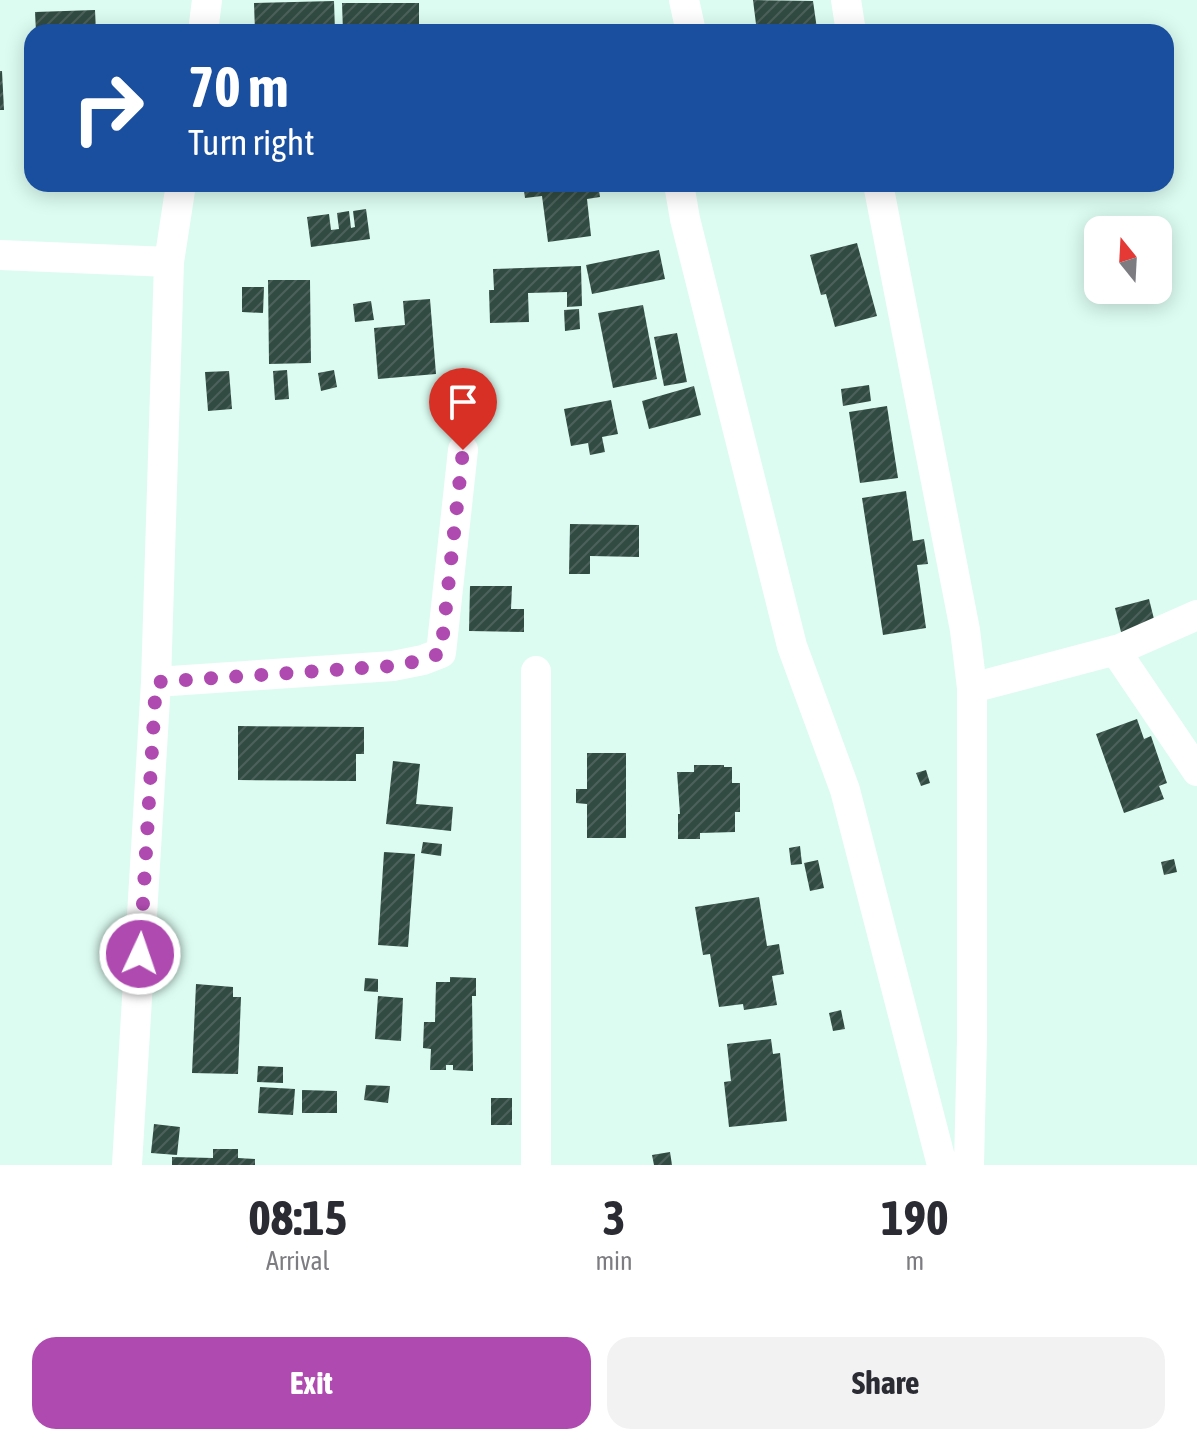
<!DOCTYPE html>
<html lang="en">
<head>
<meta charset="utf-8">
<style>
	:root { --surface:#fff; --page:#f2f2f3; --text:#2b2b33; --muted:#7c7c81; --accent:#af4bb0 }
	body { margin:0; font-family:"Asap Condensed",sans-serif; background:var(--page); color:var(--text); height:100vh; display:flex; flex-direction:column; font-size:30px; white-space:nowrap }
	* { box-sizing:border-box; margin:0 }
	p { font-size:26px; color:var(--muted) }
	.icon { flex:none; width:44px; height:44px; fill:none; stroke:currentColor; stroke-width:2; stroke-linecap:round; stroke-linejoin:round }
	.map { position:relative; height:1165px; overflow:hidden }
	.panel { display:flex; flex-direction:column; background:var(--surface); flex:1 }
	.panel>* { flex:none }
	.top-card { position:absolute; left:24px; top:24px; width:1150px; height:168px; border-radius:24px; box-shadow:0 4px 20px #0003; background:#1a4fa0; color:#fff; overflow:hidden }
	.needle { width:52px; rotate:342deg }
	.controls { position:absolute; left:1084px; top:216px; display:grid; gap:16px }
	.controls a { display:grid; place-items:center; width:88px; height:88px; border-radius:16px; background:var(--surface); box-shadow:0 4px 20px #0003; font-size:40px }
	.pin { position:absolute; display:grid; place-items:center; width:68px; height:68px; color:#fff; margin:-82px -34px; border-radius:50% 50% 50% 0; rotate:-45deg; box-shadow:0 0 8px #0007 }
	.pin .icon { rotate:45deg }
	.me { position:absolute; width:88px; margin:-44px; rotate:3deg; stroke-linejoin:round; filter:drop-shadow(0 0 6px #0008) }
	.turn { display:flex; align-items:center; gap:28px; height:168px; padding:0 32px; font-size:36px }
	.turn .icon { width:104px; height:104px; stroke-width:2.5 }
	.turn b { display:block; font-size:56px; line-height:68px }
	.eta { display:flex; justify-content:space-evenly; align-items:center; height:136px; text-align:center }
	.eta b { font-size:48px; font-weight:700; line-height:56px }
	.cta { display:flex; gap:16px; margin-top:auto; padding:16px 32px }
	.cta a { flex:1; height:92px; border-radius:24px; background:var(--accent); color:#fff; font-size:32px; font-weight:700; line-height:92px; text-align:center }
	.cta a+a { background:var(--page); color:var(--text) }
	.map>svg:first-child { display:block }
	.building { fill:url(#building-hatch) }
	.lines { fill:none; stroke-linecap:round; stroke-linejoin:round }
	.minor { stroke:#fff; stroke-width:30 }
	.route { stroke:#af4bb0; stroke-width:14; stroke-dasharray:0 25.2 }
</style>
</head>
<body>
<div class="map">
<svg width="1197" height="1165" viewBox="0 0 1197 1165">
	<defs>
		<pattern id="building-hatch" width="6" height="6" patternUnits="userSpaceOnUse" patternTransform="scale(2)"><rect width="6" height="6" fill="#314b43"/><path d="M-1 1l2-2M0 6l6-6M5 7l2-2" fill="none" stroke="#4c615b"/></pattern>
	</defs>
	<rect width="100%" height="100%" fill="#dcfcf1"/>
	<path class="building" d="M753,0L813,1L817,29L808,32H757Z
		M334,1L335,32H255L254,3Z
		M342,3H419V32H343Z
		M95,10L96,32H36L35,12Z
		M0,71H2L4,110H0Z
		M523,184H598L600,197L587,199L591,236L548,242L542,196L525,198Z
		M366,209L370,239L311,247L307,217L329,214L331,230L339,229L337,213L349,211L351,228L355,227L353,211Z
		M857,243L877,316L835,327L826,294L821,295L810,255Z
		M659,250L665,279L592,294L586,265Z
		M581,266L582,306L567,307V292L528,293L529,322L490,323L489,290H494L493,269Z
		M268,280H310L311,363L269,364Z
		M242,287H264L263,313L242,312Z
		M430,299L436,374L378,379L374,328L405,325L403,301Z
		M371,301L374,320L355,322L353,304Z
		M643,305L657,379L613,388L598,313Z
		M579,309L580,329L565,331L564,310Z
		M677,333L687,382L664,386L654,337Z
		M287,370L289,399L275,400L273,371Z
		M334,370L337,387L321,391L318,373Z
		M229,371L232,409L208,411L205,372Z
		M869,385L871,401L843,406L841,389Z
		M694,386L701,415L649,429L642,401Z
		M611,400L618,434L602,437L605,452L590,455L588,443L571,446L564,409Z
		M887,406L898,478L860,483L849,412Z
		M906,491L913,541L924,539L928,564L917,565L926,628L883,635L862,498Z
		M570,524L639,525V557L590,556V574H569Z
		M470,586H512L511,609H524V632L469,631Z
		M1149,599L1157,631L1123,640L1115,608Z
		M1137,719L1144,739L1151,736L1167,783L1159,786L1164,799L1124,813L1096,734Z
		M238,726L364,727V754H356V781L238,780Z
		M587,753H626V838H587V804L576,803V789H587Z
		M393,761L420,764L416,804L453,807L451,831L386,824Z
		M694,765H724V767H732V783H740V812H735V832L700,833V839H678V814H680L677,772H694Z
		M926,770L930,783L921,786L916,773Z
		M423,842L442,844L441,856L421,853Z
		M800,846L802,864L791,865L789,848Z
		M384,852L415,854L408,947L378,945Z
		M1174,859L1177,872L1164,875L1161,862Z
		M818,860L824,888L810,891L804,863Z
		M759,897L767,946L779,944L784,974L772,976L777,1005L744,1010L743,1004L719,1007L710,954L703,955L695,907Z
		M450,977L476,978V996H472L473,1071L453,1070V1065H446V1070H430L431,1049L423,1048L424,1022H435L436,982H450Z
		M365,978L378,979V992L364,991Z
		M196,984L233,987V997H241L238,1074L192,1073Z
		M378,996L403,998L401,1041L375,1039Z
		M841,1010L845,1029L833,1031L829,1013Z
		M771,1039L773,1054L780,1053L787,1121L729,1127L724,1082L731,1081L727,1044Z
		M258,1066L283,1067V1083L257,1082Z
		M366,1085L390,1086L388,1103L364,1100Z
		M260,1087L295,1089L293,1115L258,1113Z
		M302,1090L337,1091V1113H302Z
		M491,1098H512V1125H491Z
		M154,1124L180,1127L177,1155L151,1153Z
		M213,1149H238V1158L255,1159V1165H172V1157L213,1158Z
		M670,1152L672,1165H654L652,1155Z"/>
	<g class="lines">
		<path class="minor" d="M684,0L691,32
			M846,0L851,32
			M203,32L207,0
			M679,184L685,219L792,646L845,790L942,1165
			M878,184L965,630L972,688V1039L969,1165
			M0,255L169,262
			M1115,650L1197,771
			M536,671V1165
			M156,682L393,666L423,660L441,653L463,450
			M972,688L1120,649L1197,615
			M127,1165L156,682L169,262L181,184"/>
	</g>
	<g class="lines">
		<path class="route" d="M140,954L156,682L393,666L423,660L441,653L463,450"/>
	</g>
</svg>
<div class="controls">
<a><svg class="needle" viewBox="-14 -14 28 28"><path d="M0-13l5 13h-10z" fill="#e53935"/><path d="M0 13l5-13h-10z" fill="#7c7c81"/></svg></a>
</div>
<div class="pin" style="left:463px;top:450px;background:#d93025"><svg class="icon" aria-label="arrive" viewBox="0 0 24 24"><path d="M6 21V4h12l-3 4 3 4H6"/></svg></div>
<svg class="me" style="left:140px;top:954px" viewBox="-20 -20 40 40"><circle r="17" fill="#af4bb0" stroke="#fff" stroke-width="3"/><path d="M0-11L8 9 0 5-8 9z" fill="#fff"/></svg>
<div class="top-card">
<div class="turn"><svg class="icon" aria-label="right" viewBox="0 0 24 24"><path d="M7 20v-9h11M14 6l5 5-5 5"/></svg><div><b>70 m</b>Turn right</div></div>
</div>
</div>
<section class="panel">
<div class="eta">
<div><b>08:15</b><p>Arrival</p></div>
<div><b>3</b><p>min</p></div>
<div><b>190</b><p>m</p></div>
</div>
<div class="cta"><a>Exit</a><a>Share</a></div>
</section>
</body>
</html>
